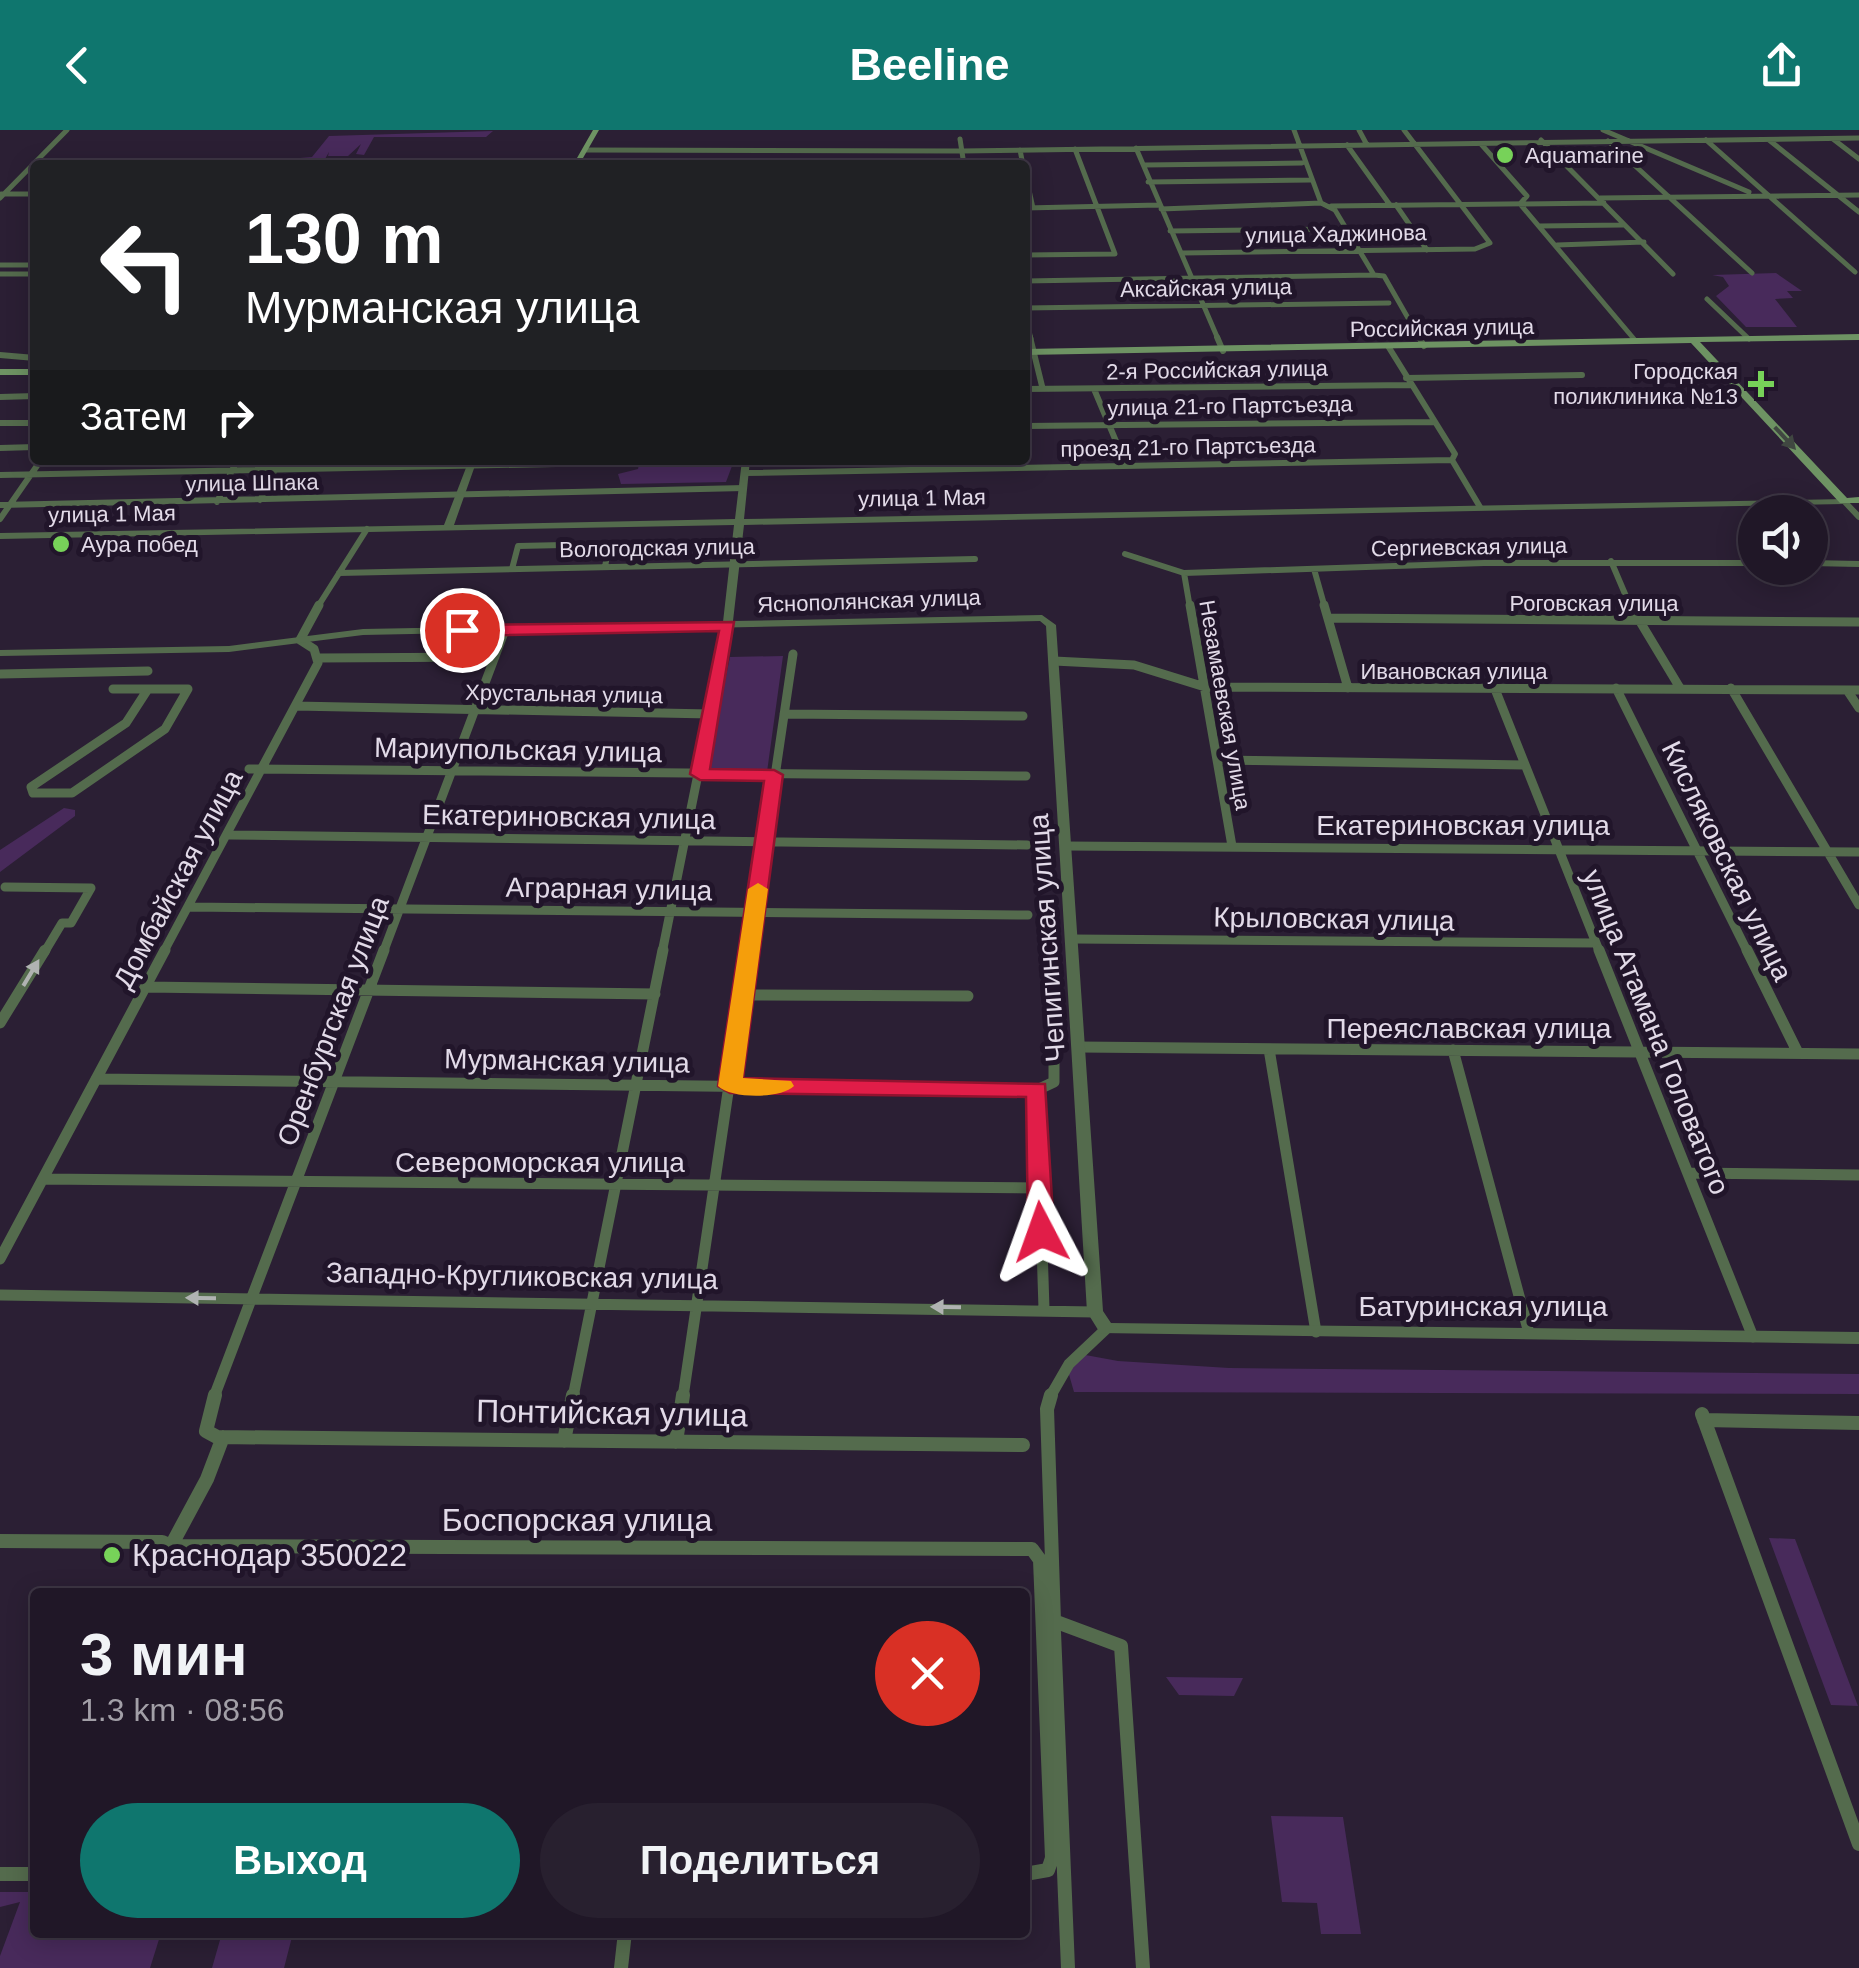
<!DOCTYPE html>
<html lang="ru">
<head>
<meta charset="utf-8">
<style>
	:root { --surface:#201727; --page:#28202f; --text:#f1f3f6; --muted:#a29fa7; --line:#3d3644; --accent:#0f766e }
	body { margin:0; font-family:Arial,sans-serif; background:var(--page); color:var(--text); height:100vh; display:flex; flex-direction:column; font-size:38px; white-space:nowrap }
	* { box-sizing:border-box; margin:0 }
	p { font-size:32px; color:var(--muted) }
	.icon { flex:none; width:55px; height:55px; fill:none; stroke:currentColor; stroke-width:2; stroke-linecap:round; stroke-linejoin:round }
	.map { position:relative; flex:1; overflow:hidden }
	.details { position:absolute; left:30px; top:1458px; width:1000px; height:350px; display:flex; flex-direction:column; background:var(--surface); border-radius:10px; box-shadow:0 5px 25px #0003,0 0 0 2px var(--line) }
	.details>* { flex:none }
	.top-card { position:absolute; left:30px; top:30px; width:1000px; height:305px; border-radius:10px; box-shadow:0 5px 25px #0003,0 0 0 2px var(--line); background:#202124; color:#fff; overflow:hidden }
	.buttons { position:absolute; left:1738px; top:365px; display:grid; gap:20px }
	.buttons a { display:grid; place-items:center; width:90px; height:90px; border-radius:50%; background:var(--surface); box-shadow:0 5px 25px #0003,0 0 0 2px var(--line); font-size:50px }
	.pin { position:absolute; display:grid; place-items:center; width:85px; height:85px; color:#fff; margin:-42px; border:5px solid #fff; border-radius:50%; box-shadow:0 2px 10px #0007 }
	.me { position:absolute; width:110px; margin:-55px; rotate:356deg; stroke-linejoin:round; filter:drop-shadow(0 0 8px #0008) }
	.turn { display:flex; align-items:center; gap:35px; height:210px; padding:0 50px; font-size:45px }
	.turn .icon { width:130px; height:130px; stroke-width:2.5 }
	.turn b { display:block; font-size:70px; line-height:85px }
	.then { display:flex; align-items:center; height:95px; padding:0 50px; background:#0003; gap:20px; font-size:38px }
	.round { display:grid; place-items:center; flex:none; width:105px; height:105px; border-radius:52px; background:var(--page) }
	.overview { display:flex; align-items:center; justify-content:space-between; height:170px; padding:0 50px }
	h1 { font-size:60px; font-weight:700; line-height:75px }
	.cta { display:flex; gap:20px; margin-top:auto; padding:20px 50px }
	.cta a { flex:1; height:115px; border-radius:60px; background:var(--accent); color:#fff; font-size:40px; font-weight:700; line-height:115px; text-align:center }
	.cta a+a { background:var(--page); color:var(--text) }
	header { display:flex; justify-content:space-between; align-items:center; height:130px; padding:0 50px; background:var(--accent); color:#fff; font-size:45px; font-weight:700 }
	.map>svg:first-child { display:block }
	.green { fill:#482a5b }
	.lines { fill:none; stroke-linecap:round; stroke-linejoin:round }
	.minor-far4 { stroke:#546b4d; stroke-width:5 }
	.minor-far3 { stroke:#546b4d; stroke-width:6 }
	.minor-far2 { stroke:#546b4d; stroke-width:9 }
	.minor-far1 { stroke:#546b4d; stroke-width:11 }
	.minor { stroke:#546b4d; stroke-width:14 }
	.tertiary { fill:#546b4d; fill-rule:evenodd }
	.secondary { fill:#6e9363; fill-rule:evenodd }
	.oneway { fill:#404741 }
	.oneway2 { fill:#b0b3b2 }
	.route { fill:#e11d48; stroke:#92132f; stroke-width:2.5 }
	.slow { fill:#f59e0b }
	.poi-dot { fill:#77d259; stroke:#21152a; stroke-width:4 }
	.labels { text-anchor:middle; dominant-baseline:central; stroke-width:10; stroke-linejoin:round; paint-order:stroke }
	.far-poi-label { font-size:22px; fill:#e2dae8; stroke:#21152a; text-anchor:start }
	.far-street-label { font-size:22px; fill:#e2dae8; stroke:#21152a }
	.street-label { font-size:28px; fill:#e2dae8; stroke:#21152a }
	.near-street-label { font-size:32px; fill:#e2dae8; stroke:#21152a }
	.near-poi-label { font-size:32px; fill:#e2dae8; stroke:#21152a; text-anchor:start }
</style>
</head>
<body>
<header><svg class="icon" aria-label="back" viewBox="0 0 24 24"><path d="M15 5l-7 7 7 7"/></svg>Beeline<svg class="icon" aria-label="share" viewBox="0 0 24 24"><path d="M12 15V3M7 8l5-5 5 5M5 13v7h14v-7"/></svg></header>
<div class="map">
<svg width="1859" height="1838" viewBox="0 0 1859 1838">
	<rect width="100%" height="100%" fill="#2b1f34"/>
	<path class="green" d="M493,1L486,7H374L364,25L356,24L361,14L348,26H328L329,22L325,29H288L312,27L329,6Z
		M1776,143L1802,161H1787L1793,168L1775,169L1797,197H1746L1716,166L1729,156L1723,147L1712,145Z
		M639,334L732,336L726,352L621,354L618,344L638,339Z
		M783,526L767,642L706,640L730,527Z
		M64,678L75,680V686L0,742V720Z
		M1080,1224L1118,1231L1229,1238L1859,1244V1264L1074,1262L1068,1241Z
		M1769,1408L1795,1409L1858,1576L1831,1575Z
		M1166,1547L1243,1548L1234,1566L1179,1565Z
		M1271,1686L1343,1687L1361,1804H1321L1317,1773L1282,1772Z
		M0,1762H35V1802L161,1803L150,1838H0V1826L20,1772L0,1777Z
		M222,1803H293L284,1838H212Z"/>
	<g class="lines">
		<path class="minor-far4" d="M1294,0L1321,73L1335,80L1374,145L1384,146L1420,209
			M1359,0L1367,15
			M1603,0L1749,62
			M960,9L964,35
			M1833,9L1859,29
			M1541,10L1673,144
			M1706,10L1855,142
			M1769,10L1859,82
			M1608,11L1752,143
			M1481,14L1527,66L1520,74L1634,209
			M1347,15L1390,75
			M1136,18L1218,209
			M585,20L961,21L1859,8
			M1020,20L1023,35
			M1144,35L1302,33
			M1025,42L1033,78
			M1148,52L1310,50
			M1,64H35
			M0,68L67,0
			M1600,68L1859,65
			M1396,75L1427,120
			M1331,76L1604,73
			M1025,78L1159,75
			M1161,79L1321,73
			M1539,96L1623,95
			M1170,101L1345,99
			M1557,115L1644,112
			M1182,123L1475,119L1490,113L1404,0
			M1025,125L1115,124L1075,19
			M0,135H35
			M0,144H35
			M1025,151L1374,145
			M1707,169L1749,209
			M1025,178L1389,173
			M1025,186L1031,209"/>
		<path class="minor-far3" d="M1030,207L1042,256
			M1217,207L1223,221
			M1419,207L1424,216
			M1388,216L1455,324L1452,330L1480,377
			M0,225L35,228
			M1406,248L1582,245
			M1025,259L1411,255
			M1094,259L1126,335
			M0,267L35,266
			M0,293H35
			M1025,296L1435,292
			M0,318L35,317
			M745,343L1452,330
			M0,345L604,333
			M260,370L280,330
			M1844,371L1859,387
			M217,372L237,330
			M0,375L744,358
			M0,389L41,330
			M1125,424L1184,443L1190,478
			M1611,431L1631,478
			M1810,433L1859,434
			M512,439L518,416L609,414L605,437
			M1314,439L1325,478
			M339,443L975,429
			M1184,443L1484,433H1755
			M317,478L367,399"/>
		<path class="minor-far2" d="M1190,475L1232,716
			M1324,475L1348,558
			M1630,475L1680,558
			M1329,488L1859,492
			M318,528L495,527
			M1054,531L1134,535L1205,557L1859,560
			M0,544L148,541
			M1616,558L1748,823
			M1731,558L1859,775
			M113,559H148
			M148,559H188L165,599L72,663H33L31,657L126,593Z
			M1495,559L1600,823
			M1847,560L1859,578
			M295,576L711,584
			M784,584L1023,586
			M1219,630L1524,635
			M249,639L1026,646
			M229,705L1027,715
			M1066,716L1859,722
			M5,757L91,758L71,793H62L44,823
			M190,777L1028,785
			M1073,809L1595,813
			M163,823L318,533L314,519L300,510L319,475
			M383,823L505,500
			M662,823L728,495
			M749,823L793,524"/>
		<path class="minor-far1" d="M1599,820L1753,1207
			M1747,820L1798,923
			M146,857L655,864
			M744,865L968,866
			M0,893L45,820
			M1079,917L1859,924
			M1269,919L1316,1202
			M1453,920L1529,1203
			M96,949L1037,960
			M1689,1043L1859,1045
			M43,1049L1038,1058
			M0,1129L165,820
			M0,1165L1095,1182
			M1044,1179L1037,960L1054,952V922
			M214,1267L384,820
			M573,1267L663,820
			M683,1267L749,820
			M1050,1267L1069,1234L1106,1199"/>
		<path class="minor" d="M215,1265L206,1301L217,1307L1023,1315
			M1051,1265L1047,1279L1054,1491L1121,1516L1143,1838
			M1702,1284L1859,1714
			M1704,1290L1859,1293
			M564,1311L573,1265
			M676,1312L683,1265
			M0,1411L162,1412L171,1416L1032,1419L1040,1430L1052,1728L1048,1740L1025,1744
			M171,1416L207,1349L223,1307
			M1054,1502L1068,1838
			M0,1744H35
			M621,1838L625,1802"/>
		<path class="tertiary" d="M469,330H477L454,395L735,389L742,330H750L744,389L1847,369V373L1844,374L744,395L733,491L1042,485L1056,495L1103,1181L1111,1193L1859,1202V1214L1100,1203L1087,1182L1046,496L1040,491L363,505L229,522L0,526V520L229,516L363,499L723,492L734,395L0,409V403L444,395Z"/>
		<path class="secondary" d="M593,0H599L579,35H573Z
			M1859,204V210L1700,212L1847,368L1859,367V373H1840L1691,213L1025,225V219Z
			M0,239H35V245H0Z"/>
	</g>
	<defs><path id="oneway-solid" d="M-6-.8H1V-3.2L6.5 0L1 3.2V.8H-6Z" transform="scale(2.5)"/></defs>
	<use class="oneway" href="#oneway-solid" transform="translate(1785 308) rotate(47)"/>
	<g class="oneway2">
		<use href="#oneway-solid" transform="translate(31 843) rotate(-59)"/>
		<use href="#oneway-solid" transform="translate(201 1168) rotate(-179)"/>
		<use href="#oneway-solid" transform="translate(946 1177) rotate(-179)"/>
	</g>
	<path class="route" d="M734,492L710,639L774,640L783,645L743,948L1045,954L1054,1102L1050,1109L1041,1111L1028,1102L1026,967L730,963L718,956L764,651L700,650L690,644L719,501L462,506L454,500L462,495Z"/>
	<path class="slow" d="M758,753L768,759L743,948L791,951L794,956C781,969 731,969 718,956L748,759Z"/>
	<g class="poi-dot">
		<circle cx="1505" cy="25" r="10"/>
		<path d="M1756 239h10v10h10v10h-10v10h-10v-10h-10v-10h10z"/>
		<circle cx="61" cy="414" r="10"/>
		<circle cx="112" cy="1425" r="10"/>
	</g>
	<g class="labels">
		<g class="far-poi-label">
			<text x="1525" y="25">Aquamarine</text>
			<text x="1738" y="241" text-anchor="end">Городская<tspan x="1738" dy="25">поликлиника №13</tspan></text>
			<text x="81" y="414">Аура побед</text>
		</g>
		<g class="far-street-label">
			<text transform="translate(1336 104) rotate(-1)">улица Хаджинова</text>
			<text transform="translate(1206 158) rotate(-1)">Аксайская улица</text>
			<text transform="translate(1442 198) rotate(-1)">Российская улица</text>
			<text transform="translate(1217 240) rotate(-1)">2-я Российская улица</text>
			<text transform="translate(1230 276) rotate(-1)">улица 21-го Партсъезда</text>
			<text transform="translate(1188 317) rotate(-1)">проезд 21-го Партсъезда</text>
			<text transform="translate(252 353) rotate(-1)">улица Шпака</text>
			<text transform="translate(922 368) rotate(-1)">улица 1 Мая</text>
			<text transform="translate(112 384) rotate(-1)">улица 1 Мая</text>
			<text transform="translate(1469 417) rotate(-1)">Сергиевская улица</text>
			<text transform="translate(657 418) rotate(-1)">Вологодская улица</text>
			<text transform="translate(869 471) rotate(-2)">Яснополянская улица</text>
			<text x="1594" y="473">Роговская улица</text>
			<text x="1454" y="541">Ивановская улица</text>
			<text transform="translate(564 564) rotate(1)">Хрустальная улица</text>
			<text transform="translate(1225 575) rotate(80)">Незамаевская улица</text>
		</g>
		<g class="street-label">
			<text transform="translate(518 620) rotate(1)">Мариупольская улица</text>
			<text transform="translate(569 687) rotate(1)">Екатериновская улица</text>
			<text x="1463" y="695">Екатериновская улица</text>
			<text transform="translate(1727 731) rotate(64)">Кисляковская улица</text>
			<text transform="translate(178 749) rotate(-62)">Домбайская улица</text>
			<text transform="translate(609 759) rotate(1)">Аграрная улица</text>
			<text transform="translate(1334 789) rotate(1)">Крыловская улица</text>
			<text transform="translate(1047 808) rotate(-94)">Чепигинская улица</text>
			<text transform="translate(333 891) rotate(-69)">Оренбургская улица</text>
			<text x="1469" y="898">Переяславская улица</text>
			<text transform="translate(1656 902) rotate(68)">улица Атамана Головатого</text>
			<text transform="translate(567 931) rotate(1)">Мурманская улица</text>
			<text x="540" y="1032">Североморская улица</text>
			<text transform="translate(522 1146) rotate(1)">Западно-Кругликовская улица</text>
			<text x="1483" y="1176">Батуринская улица</text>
		</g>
		<g class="near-street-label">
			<text transform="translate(612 1283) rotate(1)">Понтийская улица</text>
			<text x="577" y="1390">Боспорская улица</text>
		</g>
		<g class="near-poi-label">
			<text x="132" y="1425">Краснодар 350022</text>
		</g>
	</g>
</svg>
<div class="buttons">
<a><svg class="icon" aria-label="sound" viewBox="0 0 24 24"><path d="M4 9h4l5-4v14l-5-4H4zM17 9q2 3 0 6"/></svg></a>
</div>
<div class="pin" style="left:462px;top:500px;background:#d93025"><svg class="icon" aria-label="arrive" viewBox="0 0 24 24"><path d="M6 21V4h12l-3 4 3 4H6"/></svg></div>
<svg class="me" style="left:1041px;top:1102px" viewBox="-20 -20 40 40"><path d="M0-17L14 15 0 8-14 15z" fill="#e11d48" stroke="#fff" stroke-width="4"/></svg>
<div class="top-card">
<div class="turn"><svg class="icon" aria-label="left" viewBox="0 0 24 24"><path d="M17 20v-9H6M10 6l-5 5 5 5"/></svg><div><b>130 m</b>Мурманская улица</div></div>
<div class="then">Затем<svg class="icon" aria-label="right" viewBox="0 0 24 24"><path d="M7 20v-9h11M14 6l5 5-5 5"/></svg></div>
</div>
<section class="details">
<div class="overview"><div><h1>3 мин</h1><p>1.3 km · 08:56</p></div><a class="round" style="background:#d93025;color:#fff"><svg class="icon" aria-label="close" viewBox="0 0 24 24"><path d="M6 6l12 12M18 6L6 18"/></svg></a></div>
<div class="cta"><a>Выход</a><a>Поделиться</a></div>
</section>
</div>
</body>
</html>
